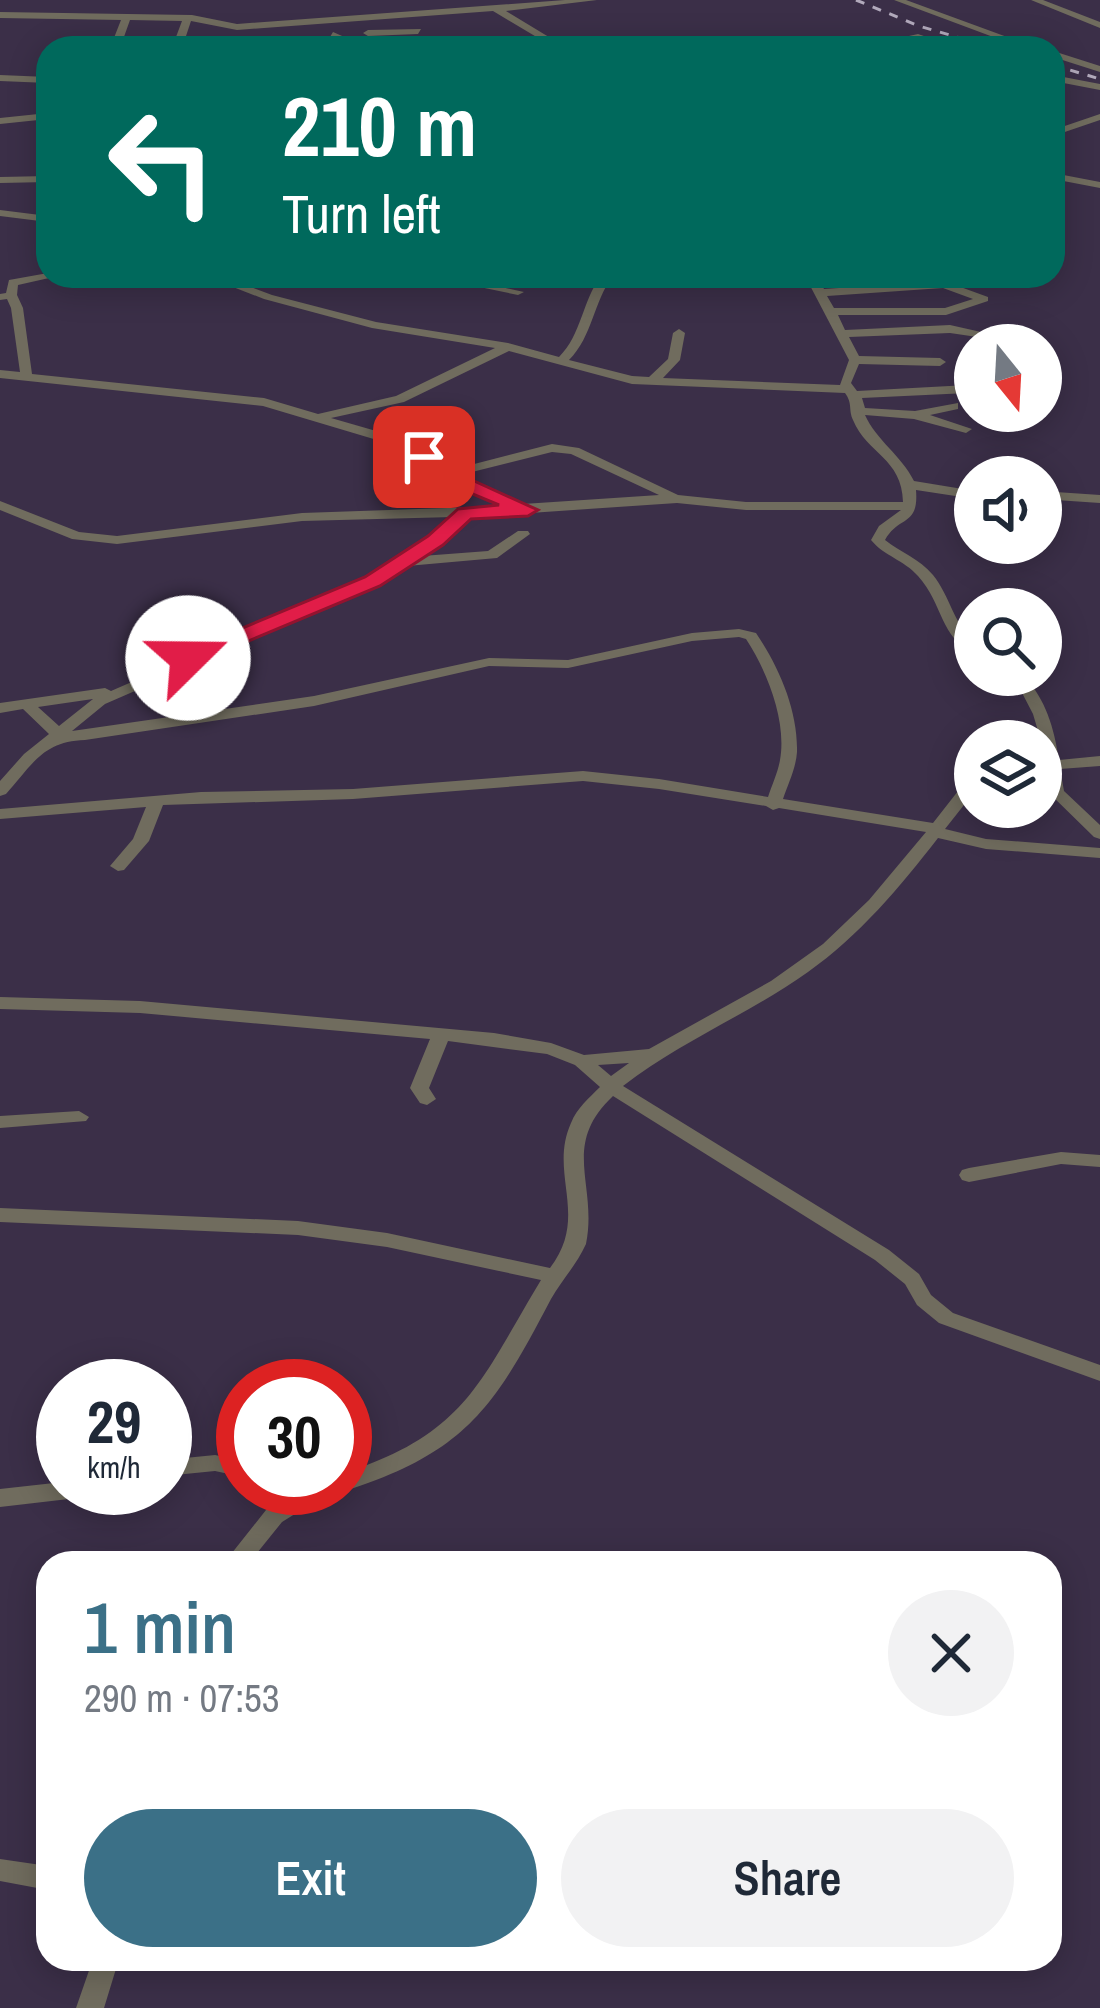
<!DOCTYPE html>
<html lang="en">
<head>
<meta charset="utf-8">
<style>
	:root { --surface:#fff; --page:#f2f2f3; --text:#1f2937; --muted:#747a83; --accent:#3b7087 }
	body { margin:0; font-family:"Archivo Narrow",sans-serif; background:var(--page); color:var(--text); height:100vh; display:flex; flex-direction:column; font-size:45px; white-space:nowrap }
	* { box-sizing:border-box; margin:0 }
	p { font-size:39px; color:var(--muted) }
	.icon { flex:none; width:66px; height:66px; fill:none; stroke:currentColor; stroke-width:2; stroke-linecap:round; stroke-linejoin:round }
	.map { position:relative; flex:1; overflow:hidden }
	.drawer { position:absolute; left:36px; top:1551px; width:1026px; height:420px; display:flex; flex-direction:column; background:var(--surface); border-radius:36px; box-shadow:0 6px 30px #0003 }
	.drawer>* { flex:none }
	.guide { position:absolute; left:36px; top:36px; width:1029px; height:252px; border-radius:36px; box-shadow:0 6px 30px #0003; background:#00695c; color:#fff; overflow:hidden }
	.needle { width:78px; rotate:162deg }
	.tools { position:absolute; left:954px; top:324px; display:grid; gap:24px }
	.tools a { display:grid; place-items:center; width:108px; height:108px; border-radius:50%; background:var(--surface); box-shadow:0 6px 30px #0003; font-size:60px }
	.speed { position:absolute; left:36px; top:1359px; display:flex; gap:24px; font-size:60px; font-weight:700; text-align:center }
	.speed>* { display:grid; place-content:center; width:156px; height:156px; border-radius:50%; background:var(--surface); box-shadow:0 6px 30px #0003; line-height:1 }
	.speed small { font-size:30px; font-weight:400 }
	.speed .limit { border:18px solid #d22; background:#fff; color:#111 }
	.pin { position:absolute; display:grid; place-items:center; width:102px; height:102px; color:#fff; margin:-51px; border-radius:24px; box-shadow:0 6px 18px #0006 }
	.me { position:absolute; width:132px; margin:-66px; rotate:68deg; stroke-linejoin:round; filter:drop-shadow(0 0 9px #0008) }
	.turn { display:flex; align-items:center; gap:42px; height:252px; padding:0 48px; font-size:54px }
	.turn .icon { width:156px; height:156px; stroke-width:2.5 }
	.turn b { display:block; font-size:84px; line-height:102px }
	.round { display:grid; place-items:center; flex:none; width:126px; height:126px; border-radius:63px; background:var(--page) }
	.summary { display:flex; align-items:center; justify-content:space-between; height:204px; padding:0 48px }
	h1 { font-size:72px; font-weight:600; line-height:90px; color:var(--accent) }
	.primary-button { display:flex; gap:24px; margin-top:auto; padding:24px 48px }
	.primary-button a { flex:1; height:138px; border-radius:72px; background:var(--accent); color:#fff; font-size:48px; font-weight:600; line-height:138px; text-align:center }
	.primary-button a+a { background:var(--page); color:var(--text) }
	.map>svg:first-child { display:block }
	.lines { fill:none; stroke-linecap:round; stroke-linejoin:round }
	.minor { fill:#706c5e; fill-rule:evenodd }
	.rail { stroke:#b2aabc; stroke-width:3; stroke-dasharray:9 9; stroke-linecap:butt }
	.route { fill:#e11d48; stroke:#92132f; stroke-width:3 }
</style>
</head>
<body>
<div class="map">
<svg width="1100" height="2008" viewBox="0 0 1100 2008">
	<rect width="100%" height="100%" fill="#3b2f48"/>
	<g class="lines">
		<path class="minor" d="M565,0H597L506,11L567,48H555L493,11L237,30L191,21L183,45L178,48L173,45L182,21L130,20L120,48H110L121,20L0,18V12L192,15L237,24Z
			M894,0H906L1037,48H1023Z
			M1031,0H1043L1100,22V28Z
			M421,29L418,34L368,36L363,33L368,30Z
			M333,32L365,46L367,48H354L330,37Z
			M918,34L959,48C944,48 932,41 918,40C899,39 876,48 855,48Z
			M1053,51L1100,66V72L1053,57Z
			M0,75L48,77V83L0,81Z
			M1053,75L1100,84V90L1053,81Z
			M48,113V119L0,124V118Z
			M1100,114V120L1053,136V130Z
			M1053,173L1100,182V188L1053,179Z
			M48,176V182L0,183V177Z
			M0,210L48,216V222L0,216Z
			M48,273V276H58L18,285L17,295L23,308L32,374L264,398L318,414L396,396L495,348L372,328L264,299L205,276H222L272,295L376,322L508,343L559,357C582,334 582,301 601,276H613C593,302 593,336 569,360L632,376L649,377L668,359L673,333L679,329L685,333L680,360L663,378L840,385L849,360L805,276H817L824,289L944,281L988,297V301L946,315H838L845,330L950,325L990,334L984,338L950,333L849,337L859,356L940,358L946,362L940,366L859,364L851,383L857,391L968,385L974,389L968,393L862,398L865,408L915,411L958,403V409L930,415L972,429L966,433L914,419L865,415C876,440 902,456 914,481L975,491V499L916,490C919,527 899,515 885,540C901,553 919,558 933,575C950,596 955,627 975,643V654C939,637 944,605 918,576C904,560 884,556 871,540L879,526L901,510H746L677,503L469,517L441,544L422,556L488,551L518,531H528L530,534L497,558L407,566L378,585L105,704L72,731L314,696L489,658L568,660L692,633L739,629L756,633C779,667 798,710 797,752C796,768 788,784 783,799L933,823L969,777L975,775V791L945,829L986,839L1100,848V858L986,849L938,838C900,887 859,936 808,972C749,1014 681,1041 623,1086L889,1250L919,1274L931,1295L953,1313L1100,1365V1381L939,1323L917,1305L905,1284L875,1260L613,1096C560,1146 598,1184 586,1244C577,1264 562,1280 551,1299C494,1408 466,1452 345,1491L337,1488H345V1473C467,1433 480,1381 541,1280L387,1247L298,1235L0,1222V1208L298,1221L387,1233L550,1268C590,1216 548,1174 571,1123C577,1108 589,1098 600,1087L575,1065L547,1054L448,1041L429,1088L436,1099L427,1105L420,1103L410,1088L430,1039L140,1013L0,1009V997L140,1001L494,1033L551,1043L584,1055L649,1049L771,981L823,944L869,900L926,832L779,808L773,810L766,806L659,789L583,781L353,799L163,805L149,841L124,870L118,871L110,866L133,839L146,807L0,819V809L201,792L353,789L583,771L659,779L768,797C772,785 778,772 780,760C787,721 767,671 746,639L739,637L692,641L568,668L489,666L314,706L85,740C43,741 32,765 6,794L0,796V781L24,754L49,734L23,709L0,713V703L105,688L111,691L368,579L431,538L453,517L302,521L117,544L72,539L0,510V501L79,532L117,536L302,513L505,506L460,487L387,443L263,406L0,378V370L20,372L11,308L7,299L0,300V294L6,293L9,280ZM943,288L973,299L945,308H834L827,296ZM509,351L632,384L845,393C853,404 848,409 853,420C867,454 902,458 903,502H746L678,495L579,448L552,444L451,470L397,437L331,418L404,402ZM552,452L571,454L659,495L523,504L460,475ZM93,699L59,726L38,707ZM629,1063L611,1076L598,1065Z
			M426,276H450L524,292L518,295Z
			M1041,491L1100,495V503L1041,499Z
			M1007,675H1023C1046,699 1054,728 1059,760L1100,756V766L1060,769L1064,791L1100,825V839L1094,837L1048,792L1041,741L1033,714L1020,689Z
			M79,1111L89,1117L86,1121L0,1128V1116Z
			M1061,1152L1100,1155V1167L1061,1164L969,1182L962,1180L959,1175L962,1170L969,1168Z
			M215,1455L243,1461V1477L215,1471L165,1476V1460Z
			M63,1482V1488H97L94,1494L86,1497L0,1507V1489Z
			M301,1488H330L327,1494L282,1522L249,1563H224L266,1510Z
			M0,1859L48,1866V1890L0,1881Z
			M93,1959H119L104,2008H76Z"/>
		<path class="rail" d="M856,0L919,26L994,48
			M1053,65L1100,79"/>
	</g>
	<path class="route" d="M424,451L472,480L538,510L528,516L471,519L443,545L380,586L196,663H180V654L365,577L428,536L458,509L499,505L458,488L418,461L415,457Z"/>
</svg>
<div class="tools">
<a><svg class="needle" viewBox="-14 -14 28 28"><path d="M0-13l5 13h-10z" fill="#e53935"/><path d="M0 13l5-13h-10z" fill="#747a83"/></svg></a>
<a><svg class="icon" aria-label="sound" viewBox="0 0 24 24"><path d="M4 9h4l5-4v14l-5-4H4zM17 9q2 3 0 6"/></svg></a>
<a><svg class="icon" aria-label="search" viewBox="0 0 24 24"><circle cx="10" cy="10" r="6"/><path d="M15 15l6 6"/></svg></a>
<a><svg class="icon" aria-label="layers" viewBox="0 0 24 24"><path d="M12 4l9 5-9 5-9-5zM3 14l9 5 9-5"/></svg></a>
</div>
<div class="speed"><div>29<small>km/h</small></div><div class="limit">30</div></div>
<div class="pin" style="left:424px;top:457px;background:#d93025"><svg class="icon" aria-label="arrive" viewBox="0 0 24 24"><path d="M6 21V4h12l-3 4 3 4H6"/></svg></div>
<svg class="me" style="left:188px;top:658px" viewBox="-20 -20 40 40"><circle r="19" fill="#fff"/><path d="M0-13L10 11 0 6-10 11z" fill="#e11d48"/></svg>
<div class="guide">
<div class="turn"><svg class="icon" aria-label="left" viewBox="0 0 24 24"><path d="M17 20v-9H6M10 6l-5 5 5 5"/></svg><div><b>210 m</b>Turn left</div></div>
</div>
<section class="drawer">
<div class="summary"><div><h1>1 min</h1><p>290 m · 07:53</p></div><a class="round"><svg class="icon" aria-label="close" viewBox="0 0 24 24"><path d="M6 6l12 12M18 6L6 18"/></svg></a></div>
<div class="primary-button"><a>Exit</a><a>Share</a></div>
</section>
</div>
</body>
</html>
